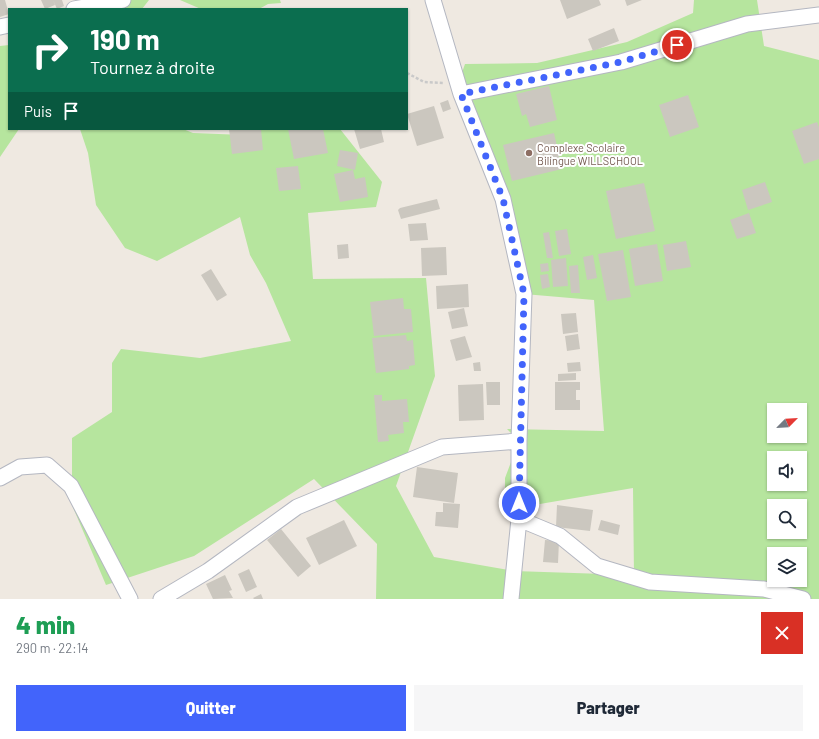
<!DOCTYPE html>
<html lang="fr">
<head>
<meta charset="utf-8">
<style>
	:root { --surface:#fff; --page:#f6f6f7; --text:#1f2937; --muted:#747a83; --accent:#4264fb }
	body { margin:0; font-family:Barlow,sans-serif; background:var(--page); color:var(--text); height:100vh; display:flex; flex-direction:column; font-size:15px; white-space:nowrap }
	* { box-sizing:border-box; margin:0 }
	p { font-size:13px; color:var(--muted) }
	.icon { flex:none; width:22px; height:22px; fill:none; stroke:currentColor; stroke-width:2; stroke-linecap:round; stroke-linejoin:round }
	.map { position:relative; height:599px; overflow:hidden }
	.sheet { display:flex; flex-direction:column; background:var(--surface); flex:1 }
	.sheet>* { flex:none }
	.top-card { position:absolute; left:8px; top:8px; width:400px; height:122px; border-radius:0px; box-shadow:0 1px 3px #0004; background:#0b6e4f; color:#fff; overflow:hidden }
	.needle { width:26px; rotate:66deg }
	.tools { position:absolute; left:767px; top:403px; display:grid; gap:8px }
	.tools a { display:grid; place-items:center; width:40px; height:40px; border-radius:0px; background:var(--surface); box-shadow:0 1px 3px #0004; font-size:20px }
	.pin { position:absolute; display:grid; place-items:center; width:34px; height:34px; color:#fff; margin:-17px; border:2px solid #fff; border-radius:50%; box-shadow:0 1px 4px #0007 }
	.me { position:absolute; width:44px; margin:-22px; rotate:0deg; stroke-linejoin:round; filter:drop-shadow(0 0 3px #0008) }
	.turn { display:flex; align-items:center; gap:14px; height:84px; padding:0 16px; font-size:18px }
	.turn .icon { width:52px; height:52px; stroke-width:2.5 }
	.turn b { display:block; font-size:28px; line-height:34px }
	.then { display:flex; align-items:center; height:38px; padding:0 16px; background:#0003; gap:8px; font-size:15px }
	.round { display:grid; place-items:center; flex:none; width:42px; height:42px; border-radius:0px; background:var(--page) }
	.overview { display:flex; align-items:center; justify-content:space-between; height:68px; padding:0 16px }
	h1 { font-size:24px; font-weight:800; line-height:30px; color:#1e9e55 }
	.action { display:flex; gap:8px; margin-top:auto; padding:8px 16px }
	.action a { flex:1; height:46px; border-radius:0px; background:var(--accent); color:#fff; font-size:16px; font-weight:800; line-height:46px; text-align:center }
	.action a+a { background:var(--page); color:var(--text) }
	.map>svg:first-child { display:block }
	.green { fill:#b6e59e; fill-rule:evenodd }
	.building { fill:#cbc7bf }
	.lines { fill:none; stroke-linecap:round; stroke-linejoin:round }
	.minor-casing { stroke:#b4b7c1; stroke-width:17 }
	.path { stroke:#c9c9c9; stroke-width:2.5; stroke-dasharray:3 2; stroke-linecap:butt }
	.minor { stroke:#fff; stroke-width:15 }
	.route { stroke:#4264fb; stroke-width:7; stroke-dasharray:0 12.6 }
	.education-dot { fill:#8d6e63; stroke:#fff; stroke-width:1.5 }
	.labels { text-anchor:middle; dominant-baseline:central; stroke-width:4; stroke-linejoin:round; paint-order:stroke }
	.education-label { font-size:11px; fill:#785e54; stroke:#fff; text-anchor:start }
</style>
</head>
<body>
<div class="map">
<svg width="819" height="599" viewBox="0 0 819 599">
	<rect width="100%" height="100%" fill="#efe9e1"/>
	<path class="green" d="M99,0H149L142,9H101Z
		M180,0H280L281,3L268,4L259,9H201Z
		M694,0H757L764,46L819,60V599H376L377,544L314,479L194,556L106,585L72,505V438L112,412V363L121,349L200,358L291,341L266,283L250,255L240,217L157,261L125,248L96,205L88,153L80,129H183L193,133L244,135L255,129H340L382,182L376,207L308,213L313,279L426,278L435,376L396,486L434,557L514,571L634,575L633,488L505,510V478L519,441L507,429L604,431L594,300L524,294L503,199L458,84L465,64L537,63L627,42L693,13ZM774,410H800V436H774ZM774,458H800V484H774ZM774,506H800V532H774ZM774,554H800V580H774Z
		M9,45V129H19L0,157V46Z"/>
	<path class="building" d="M0,0H5L9,14L0,17Z
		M41,0H53L55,5L45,9Z
		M53,0H62L64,6L57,9Z
		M560,0H599L601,5L567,19Z
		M625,0H642L627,6Z
		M614,28L619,41L593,51L588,39Z
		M549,86L557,120L530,127L526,114L522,116L516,94Z
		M688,95L699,127L670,137L659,105Z
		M448,100L451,109L443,112L440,103Z
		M434,106L444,138L417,146L407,114Z
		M817,122L819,127V159L804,164L792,131Z
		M229,129H261L263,150L232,154Z
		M288,129H323L328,153L294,159Z
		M354,129H381L384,142L360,149Z
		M554,133L562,169L512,181L503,145Z
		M340,150L358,153L355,170L337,166Z
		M298,166L301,189L279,191L276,168Z
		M353,170L355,179L365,177L368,197L340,202L334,174Z
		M765,182L772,202L748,210L742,190Z
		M644,183L655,231L616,239L606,191Z
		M437,199L440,209L401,219L398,210L400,208Z
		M749,213L756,233L737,239L730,220Z
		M426,223L428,240L410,241L408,224Z
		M567,229L571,254L559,256L555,231Z
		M549,232L553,258H547L543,233Z
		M686,241L691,267L667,271L663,245Z
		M348,244L349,258L338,259L337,245Z
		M657,244L663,281L635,286L629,249Z
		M446,247L447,275L422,276L421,248Z
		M623,250L631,297L607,301L598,254Z
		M593,255L597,278L587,280L583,257Z
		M566,258L568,286L553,287L551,260Z
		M548,263L549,271L541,272L540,264Z
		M578,265L580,293H571L569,266Z
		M211,269L227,295L217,301L201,275Z
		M548,274L550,287L542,289L540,275Z
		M468,284L469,307L437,309L436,286Z
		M403,298L404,309H411L413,332L374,336L370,302Z
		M464,308L468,326L452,329L448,312Z
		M576,313L578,332L563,334L561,314Z
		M578,334L580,349L567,351L565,336Z
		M406,335L407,341L413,340L415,365L409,366V369L376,373L372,338Z
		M465,336L472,357L456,361L450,340Z
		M480,362L481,371H474L473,363Z
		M580,362L581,371L568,372L567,363Z
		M576,373V380L558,381V374Z
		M486,382H500V405H487Z
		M555,382H580V390H576V400H580V410H555Z
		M483,384L484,420L459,421L458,385Z
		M374,395H382V401L407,399L409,422H403L404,433L388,435L389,441L378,442Z
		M417,467L458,473L454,503L413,497Z
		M443,503L460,504L458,528L435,526L436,512H443Z
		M557,505L593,510L590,531L556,527Z
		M344,520L357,546L319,565L306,538Z
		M601,520L620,525L618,535L598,530Z
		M281,529L311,566L298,577L267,540Z
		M545,540L559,541L558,563L543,562Z
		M249,569L257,587L246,592L238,574Z
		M225,575L232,590L229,591L233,598L213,599L206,584Z
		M261,594L263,599H254L253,598Z"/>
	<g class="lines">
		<g class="minor-casing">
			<path id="minor" d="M433,0L461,94L503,199L524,294L519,441V519L511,599
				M74,9L123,0
				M0,27L9,25
				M461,94L621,62L747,24L819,15
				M0,478L20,467L47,465L71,486L130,599
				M519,519L560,536L597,566L650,582L764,589L803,599
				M161,599L208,571L297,507L442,447L519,441"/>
		</g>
		<path class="path" d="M407,73L424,82L444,83"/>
		<use href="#minor" class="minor"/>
	</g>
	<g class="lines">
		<path class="route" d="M519,503L524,294L503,199L461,94L621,62L677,45"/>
	</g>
	<circle class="education-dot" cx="529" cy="153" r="4"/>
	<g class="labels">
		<g class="education-label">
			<text x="537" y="147">Complexe Scolaire<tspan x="537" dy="13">Bilingue WILLSCHOOL</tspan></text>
		</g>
	</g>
</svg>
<div class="tools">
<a><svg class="needle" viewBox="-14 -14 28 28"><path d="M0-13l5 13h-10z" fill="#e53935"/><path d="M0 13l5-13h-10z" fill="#747a83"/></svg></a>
<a><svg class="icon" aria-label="sound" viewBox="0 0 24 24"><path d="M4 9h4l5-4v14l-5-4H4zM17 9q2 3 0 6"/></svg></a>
<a><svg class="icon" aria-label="search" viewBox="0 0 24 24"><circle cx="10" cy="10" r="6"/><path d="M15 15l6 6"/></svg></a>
<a><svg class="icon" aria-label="layers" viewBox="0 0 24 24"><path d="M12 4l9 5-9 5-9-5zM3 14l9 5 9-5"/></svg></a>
</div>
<div class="pin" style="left:677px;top:45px;background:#d93025"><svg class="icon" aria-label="arrive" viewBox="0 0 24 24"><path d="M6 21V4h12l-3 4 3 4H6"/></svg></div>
<svg class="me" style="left:519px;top:503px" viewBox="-20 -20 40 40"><circle r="17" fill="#4264fb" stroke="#fff" stroke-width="3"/><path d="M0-11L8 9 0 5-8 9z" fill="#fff"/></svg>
<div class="top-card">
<div class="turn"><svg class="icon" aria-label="right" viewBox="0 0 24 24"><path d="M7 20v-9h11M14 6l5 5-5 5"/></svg><div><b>190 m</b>Tournez à droite</div></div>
<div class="then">Puis<svg class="icon" aria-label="arrive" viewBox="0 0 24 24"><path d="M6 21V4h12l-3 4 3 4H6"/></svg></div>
</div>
</div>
<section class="sheet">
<div class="overview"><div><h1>4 min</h1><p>290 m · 22:14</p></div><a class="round" style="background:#d93025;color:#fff"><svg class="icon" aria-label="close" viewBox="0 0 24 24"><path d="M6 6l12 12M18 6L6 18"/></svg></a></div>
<div class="action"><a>Quitter</a><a>Partager</a></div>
</section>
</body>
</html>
